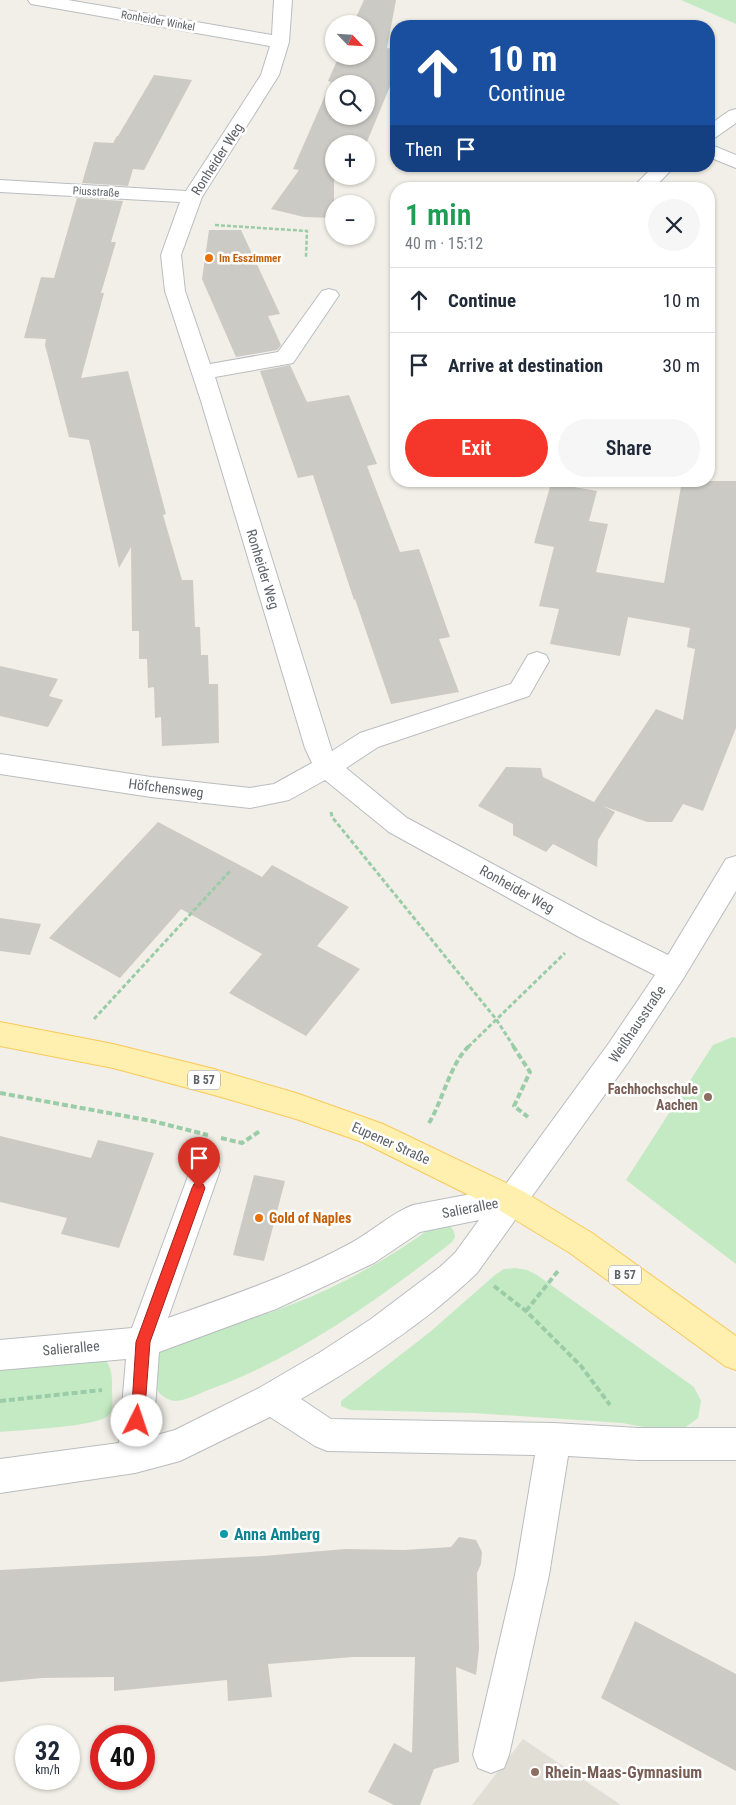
<!DOCTYPE html>
<html lang="en">
<head>
<meta charset="utf-8">
<style>
	:root { --surface:#fff; --page:#f6f6f7; --text:#1f2937; --muted:#747a83; --line:#e0e1e3; --accent:#f4362b }
	body { margin:0; font-family:"Roboto Condensed",sans-serif; background:var(--page); color:var(--text); height:100vh; display:flex; flex-direction:column; font-size:19px; white-space:nowrap }
	* { box-sizing:border-box; margin:0 }
	p { font-size:16px; color:var(--muted) }
	.icon { flex:none; width:28px; height:28px; fill:none; stroke:currentColor; stroke-width:2; stroke-linecap:round; stroke-linejoin:round }
	.map { position:relative; flex:1; overflow:hidden }
	.side { position:absolute; left:390px; top:182px; width:325px; height:305px; display:flex; flex-direction:column; background:var(--surface); border-radius:20px; box-shadow:0 1px 4px #0004 }
	.side>* { flex:none }
	.banner { position:absolute; left:390px; top:20px; width:325px; height:152px; border-radius:20px; box-shadow:0 1px 4px #0004; background:#1a4fa0; color:#fff; overflow:hidden }
	.needle { width:32px; rotate:115deg }
	.tools { position:absolute; left:325px; top:15px; display:grid; gap:10px }
	.tools a { display:grid; place-items:center; width:50px; height:50px; border-radius:50%; background:var(--surface); box-shadow:0 1px 4px #0004; font-size:25px }
	.speed { position:absolute; left:15px; top:1725px; display:flex; gap:10px; font-size:25px; font-weight:700; text-align:center }
	.speed>* { display:grid; place-content:center; width:65px; height:65px; border-radius:50%; background:var(--surface); box-shadow:0 1px 4px #0004; line-height:1 }
	.speed small { font-size:12px; font-weight:400 }
	.speed .limit { border:8px solid #d22; background:#fff; color:#111 }
	.pin { position:absolute; display:grid; place-items:center; width:42px; height:42px; color:#fff; margin:-51px -21px; border-radius:50% 50% 50% 0; rotate:-45deg; box-shadow:0 0 5px #0007 }
	.pin .icon { rotate:45deg }
	.me { position:absolute; width:55px; margin:-28px; rotate:4deg; stroke-linejoin:round; filter:drop-shadow(0 0 4px #0008) }
	.turn { display:flex; align-items:center; gap:18px; height:105px; padding:0 15px; font-size:22px }
	.turn .icon { width:65px; height:65px; stroke-width:2.5 }
	.turn b { display:block; font-size:35px; line-height:42px }
	.then { display:flex; align-items:center; height:48px; padding:0 15px; background:#0003; gap:10px; font-size:19px }
	.round { display:grid; place-items:center; flex:none; width:52px; height:52px; border-radius:26px; background:var(--page) }
	.head { display:flex; align-items:center; justify-content:space-between; height:85px; padding:0 15px }
	h1 { font-size:30px; font-weight:600; line-height:38px; color:#1e9e55 }
	.button { display:flex; gap:10px; margin-top:auto; padding:10px 15px }
	.button a { flex:1; height:58px; border-radius:30px; background:var(--accent); color:#fff; font-size:20px; font-weight:600; line-height:58px; text-align:center }
	.button a+a { background:var(--page); color:var(--text) }
	ul { padding:0; list-style:none }
	li { display:flex; align-items:center; gap:15px; height:65px; padding:0 15px; border-top:1px solid var(--line) }
	li div { flex:1 }
	li b { display:block; font-size:19px }
	li em { font-style:normal }
	.map>svg:first-child { display:block }
	.education { fill:#e1ded5 }
	.green { fill:#c4eac3 }
	.building { fill:#cccac4; fill-rule:evenodd }
	.lines { fill:none; stroke-linecap:round; stroke-linejoin:round }
	.minor-casing { stroke:#b9bdc1; stroke-width:2 }
	.major-casing { stroke:#fac958; stroke-width:2 }
	.path-far2 { stroke:#9bcca8; stroke-width:2.5; stroke-dasharray:4 2; stroke-linecap:butt }
	.path-far1 { stroke:#9bcca8; stroke-width:3; stroke-dasharray:4.5 2.5; stroke-linecap:butt }
	.path { stroke:#9bcca8; stroke-width:4; stroke-dasharray:6 3; stroke-linecap:butt }
	.minor { fill:#fff; fill-rule:evenodd }
	.major { fill:#fff0af; fill-rule:evenodd }
	.route { fill:#f4362b; stroke:#9f231c }
	.food-dot { fill:#e8710a; stroke:#fff; stroke-width:2 }
	.education-dot { fill:#8d6e63; stroke:#fff; stroke-width:2 }
	.culture-dot { fill:#0f9aa8; stroke:#fff; stroke-width:2 }
	.labels { text-anchor:middle; dominant-baseline:central; stroke-width:5; stroke-linejoin:round; paint-order:stroke }
	.far-street-label { font-size:11px; fill:#5e6368; stroke:#fff }
	.far-food-label { font-size:11px; font-weight:bold; fill:#c56008; stroke:#fff; text-anchor:start }
	.shield { fill:#fff; stroke:#8e9295; stroke-width:1 }
	.shield-label { font-size:12px; font-weight:bold; fill:#5e6368 }
	.street-label { font-size:14px; fill:#5e6368; stroke:#fff }
	.education-label { font-size:14px; font-weight:bold; fill:#785e54; stroke:#fff; text-anchor:end }
	.food-label { font-size:14px; font-weight:bold; fill:#c56008; stroke:#fff; text-anchor:start }
	.near-culture-label { font-size:16px; font-weight:bold; fill:#0d838f; stroke:#fff; text-anchor:start }
	.near-education-label { font-size:16px; font-weight:bold; fill:#785e54; stroke:#fff; text-anchor:start }
</style>
</head>
<body>
<div class="map">
<svg width="736" height="1805" viewBox="0 0 736 1805">
	<rect width="100%" height="100%" fill="#f1efe7"/>
	<path class="education" d="M523,1739L621,1805H472Z"/>
	<path class="green" d="M681,0H736V24Z
		M733,1037L736,1038V1264L626,1180L713,1045Z
		M437,1224C447,1225 454,1225 455,1237L452,1242C379,1299 295,1359 208,1390C198,1394 185,1401 175,1401C166,1400 158,1394 155,1385L159,1348C204,1334 250,1321 293,1304C345,1284 392,1256 437,1224Z
		M515,1268L527,1270L537,1275L694,1387L701,1401L698,1418L683,1429L660,1430L622,1423L473,1413L351,1410L341,1406V1401L430,1332L495,1275L504,1269Z
		M104,1358C113,1369 112,1378 112,1391C112,1398 114,1408 110,1414C102,1427 18,1430 0,1432V1365Z"/>
	<path class="building" d="M364,0H396L387,48L396,49V72L366,144H334V218L304,217L271,209L299,170L293,169L331,82L328,81L339,56H366V24H353ZM334,84H366V116H334Z
		M154,75L192,80L144,170L133,169L128,186L82,183L94,142L113,143L117,136H118Z
		M77,198L123,201L111,242H116L101,293H104L81,378L128,371L166,514L163,515L182,580H193L195,627H200L201,655H208L209,684H218L219,743L162,746L161,717L155,718L154,687L148,688L147,659H139V631H132L131,547L119,568L89,440L69,437L45,345L46,339L24,338L41,277L54,278Z
		M209,230H241L280,314L268,316L281,345L277,350L236,357L202,279Z
		M290,365L307,402L349,395L377,464L367,466L400,552L419,549L450,637L439,639L459,692L391,704L355,599L354,600L313,475L298,478L260,371Z
		M682,481H736V728L703,811L683,804L672,822H647L603,806L615,812L598,840L597,867L553,844L546,852L513,835V824L478,806L506,767L541,768L543,777L594,802L656,709L683,720L695,649L687,647L690,628L628,617L620,656L550,644L559,609L539,606L554,547L534,543L551,483L597,491L589,521L608,524L596,572L664,583Z
		M0,666L58,679L49,696L63,700L48,727L0,716Z
		M158,822L262,877L272,865L349,907L317,946L360,969L306,1036L229,993L262,954L181,909L120,978L49,938Z
		M0,918L41,924L30,955L0,951Z
		M0,1136L91,1158L98,1140L154,1153L119,1248L61,1234L67,1218L0,1202Z
		M254,1175L285,1181L264,1261L233,1255Z
		M459,1537L476,1540L482,1552L481,1564L477,1573L479,1649L476,1675L456,1667L459,1762L434,1769L420,1805H394L368,1792L394,1743L412,1753L415,1657H353L268,1664L272,1697L228,1701L227,1680L114,1691V1677L42,1678L0,1682V1570L263,1556L345,1549L404,1550L451,1547Z
		M635,1621L736,1674V1771L601,1698Z"/>
	<g class="lines">
		<g class="minor-casing">
			<path id="minor" d="M28,0H68L272,35L274,0H292L289,42L279,75L202,197L181,255L185,291L210,364L278,352L322,291L329,289L336,291L339,295L293,363L215,377L331,748L332,751L360,733L511,684L528,655L537,652L546,655L549,661L529,696L378,747L346,768L407,818L599,921L668,955L726,859L736,856V891L683,979L629,1061L477,1273C425,1323 363,1363 301,1399L331,1419L554,1423L638,1428H736V1460H638L568,1456L549,1575L509,1755L504,1768L491,1773L478,1768L473,1755L515,1575L535,1455L327,1451L315,1446L270,1417L180,1461L135,1473L0,1493V1459L119,1443L126,1359L0,1370V1340L132,1328L194,1160L205,1157L216,1160L220,1170L168,1318C230,1296 293,1275 351,1243C373,1231 390,1214 413,1205L503,1188L609,1043L655,975L579,937L389,832L325,780L289,800L250,808L151,797L0,774V754L151,777L250,788L274,784L312,763L305,748L201,401L165,291L161,255L180,202L0,192V180L186,191L261,75L270,46L37,5L31,4ZM479,1220L455,1253L440,1267L371,1319L319,1353L259,1388L175,1430L153,1436L159,1352L276,1309L374,1263L420,1232Z
				M736,109V123L716,137L709,139V125L729,111Z
				M709,144L736,155V168L709,157Z
				M654,166H675L653,189H631Z"/>
		</g>
		<g class="major-casing">
			<path id="major" d="M0,1022L113,1044L214,1069L296,1093L383,1124L521,1190L592,1233L736,1336V1370L725,1366L570,1253L499,1210L362,1142L296,1119L214,1095L113,1068L0,1046Z"/>
		</g>
		<path class="path-far2" d="M215,225L307,231L306,257"/>
		<path class="path-far1" d="M331,812L332,817L496,1019L514,1047
			M94,1019L231,870
			M468,1047L565,953"/>
		<path class="path" d="M513,1046L530,1072L514,1106L528,1117
			M0,1093L152,1121L208,1135
			M429,1123C443,1100 450,1064 469,1046
			M221,1138L242,1143L260,1131
			M494,1286L526,1311L581,1366L610,1405
			M526,1311L558,1271
			M0,1401L102,1390"/>
		<use href="#minor" class="minor"/>
		<use href="#major" class="major"/>
	</g>
	<path class="route" d="M199,1182L203,1184L205,1188L150,1342L144,1421L142,1426L137,1428L133,1426L131,1421L136,1342L192,1188L194,1184Z"/>
	<g class="food-dot">
		<circle cx="209" cy="258" r="5"/>
		<circle cx="259" cy="1218" r="5"/>
	</g>
	<g class="education-dot">
		<circle cx="708" cy="1097" r="5"/>
		<circle cx="535" cy="1772" r="5"/>
	</g>
	<circle class="culture-dot" cx="224" cy="1534" r="5"/>
	<g class="labels">
		<g class="far-street-label">
			<text transform="translate(158 21) rotate(10)">Ronheider Winkel</text>
			<text transform="translate(96 192) rotate(3)">Piusstraße</text>
		</g>
		<g class="far-food-label">
			<text x="219" y="258">Im Esszimmer</text>
		</g>
		<g class="shield">
			<rect x="188" y="1070.5" width="32" height="19" rx="4"/>
			<rect x="609" y="1265.5" width="32" height="19" rx="4"/>
		</g>
		<g class="shield-label">
			<text x="204" y="1080">B 57</text>
			<text x="625" y="1275">B 57</text>
		</g>
		<g class="street-label">
			<text transform="translate(217 159) rotate(-57)">Ronheider Weg</text>
			<text transform="translate(263 569) rotate(73)">Ronheider Weg</text>
			<text transform="translate(166 788) rotate(7)">Höfchensweg</text>
			<text transform="translate(517 889) rotate(29)">Ronheider Weg</text>
			<text transform="translate(637 1024) rotate(-56)">Weißhausstraße</text>
			<text transform="translate(391 1143) rotate(24)">Eupener Straße</text>
			<text transform="translate(470 1208) rotate(-11)">Salierallee</text>
			<text transform="translate(71 1348) rotate(-5)">Salierallee</text>
		</g>
		<g class="education-label">
			<text x="698" y="1089">Fachhochschule<tspan x="698" dy="16">Aachen</tspan></text>
		</g>
		<g class="food-label">
			<text x="269" y="1218">Gold of Naples</text>
		</g>
		<g class="near-culture-label">
			<text x="234" y="1534">Anna Amberg</text>
		</g>
		<g class="near-education-label">
			<text x="545" y="1772">Rhein-Maas-Gymnasium</text>
		</g>
	</g>
</svg>
<div class="tools">
<a><svg class="needle" viewBox="-14 -14 28 28"><path d="M0-13l5 13h-10z" fill="#e53935"/><path d="M0 13l5-13h-10z" fill="#747a83"/></svg></a>
<a><svg class="icon" aria-label="search" viewBox="0 0 24 24"><circle cx="10" cy="10" r="6"/><path d="M15 15l6 6"/></svg></a>
<a>+</a>
<a>−</a>
</div>
<div class="speed"><div>32<small>km/h</small></div><div class="limit">40</div></div>
<div class="pin" style="left:199px;top:1188px;background:#d93025"><svg class="icon" aria-label="arrive" viewBox="0 0 24 24"><path d="M6 21V4h12l-3 4 3 4H6"/></svg></div>
<svg class="me" style="left:137px;top:1421px" viewBox="-20 -20 40 40"><circle r="19" fill="#fff"/><path d="M0-13L10 11 0 6-10 11z" fill="#f4362b"/></svg>
<div class="banner">
<div class="turn"><svg class="icon" aria-label="ahead" viewBox="0 0 24 24"><path d="M12 20V5M6 11l6-6 6 6"/></svg><div><b>10 m</b>Continue</div></div>
<div class="then">Then<svg class="icon" aria-label="arrive" viewBox="0 0 24 24"><path d="M6 21V4h12l-3 4 3 4H6"/></svg></div>
</div>
<section class="side">
<div class="head"><div><h1>1 min</h1><p>40 m · 15:12</p></div><a class="round"><svg class="icon" aria-label="close" viewBox="0 0 24 24"><path d="M6 6l12 12M18 6L6 18"/></svg></a></div>
<ul>
<li><svg class="icon" aria-label="ahead" viewBox="0 0 24 24"><path d="M12 20V5M6 11l6-6 6 6"/></svg><div><b>Continue</b></div><em>10 m</em></li>
<li><svg class="icon" aria-label="arrive" viewBox="0 0 24 24"><path d="M6 21V4h12l-3 4 3 4H6"/></svg><div><b>Arrive at destination</b></div><em>30 m</em></li>
</ul>
<div class="button"><a>Exit</a><a>Share</a></div>
</section>
</div>
</body>
</html>
